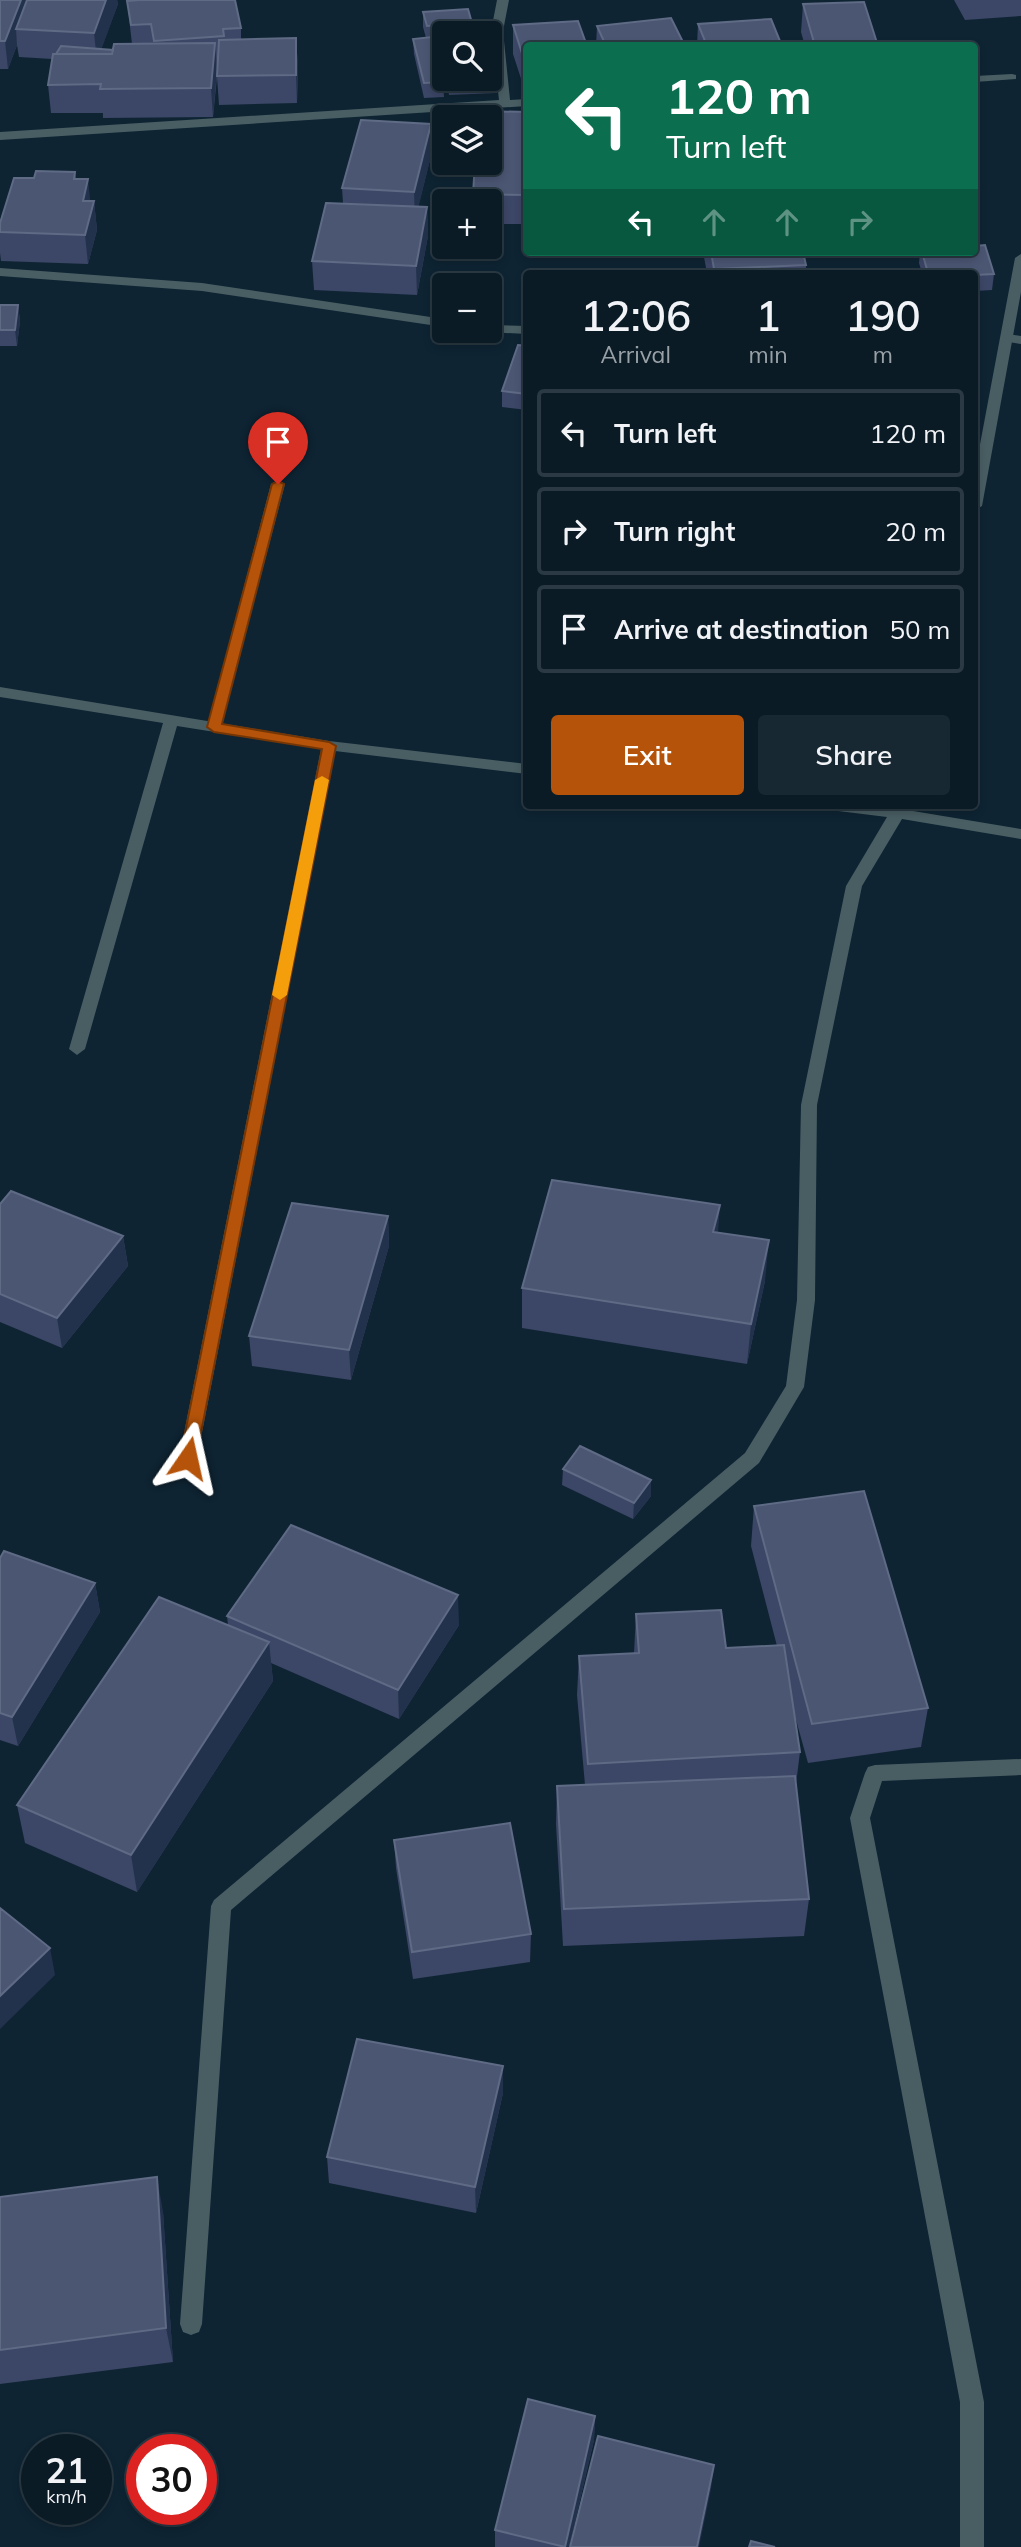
<!DOCTYPE html>
<html lang="en">
<head>
<meta charset="utf-8">
<style>
	:root { --surface:#0a1b26; --page:#182832; --text:#f1f3f6; --muted:#99a1a7; --line:#2a3943; --accent:#b45309 }
	body { margin:0; font-family:Mulish,sans-serif; background:var(--page); color:var(--text); height:100vh; display:flex; flex-direction:column; font-size:26px; white-space:nowrap }
	* { box-sizing:border-box; margin:0 }
	p { font-size:23px; color:var(--muted) }
	.icon { flex:none; width:38px; height:38px; fill:none; stroke:currentColor; stroke-width:2; stroke-linecap:round; stroke-linejoin:round }
	.map { position:relative; flex:1; overflow:hidden }
	.details { position:absolute; left:523px; top:270px; width:455px; height:539px; display:flex; flex-direction:column; background:var(--surface); border-radius:7px; box-shadow:0 4px 10px #0003,0 0 0 2px var(--line) }
	.details>* { flex:none }
	.top-card { position:absolute; left:523px; top:42px; width:455px; height:214px; border-radius:7px; box-shadow:0 4px 10px #0003,0 0 0 2px var(--line); background:#0b6e4f; color:#fff; overflow:hidden }
	.buttons { position:absolute; left:432px; top:21px; display:grid; gap:14px }
	.buttons a { display:grid; place-items:center; width:70px; height:70px; border-radius:7px; background:var(--surface); box-shadow:0 4px 10px #0003,0 0 0 2px var(--line); font-size:35px }
	.speed { position:absolute; left:21px; top:2434px; display:flex; gap:14px; font-size:35px; font-weight:700; text-align:center }
	.speed>* { display:grid; place-content:center; width:91px; height:91px; border-radius:50%; background:var(--surface); box-shadow:0 4px 10px #0003,0 0 0 2px var(--line); line-height:1 }
	.speed small { font-size:18px; font-weight:400 }
	.speed .limit { border:10px solid #d22; background:#fff; color:#111 }
	.pin { position:absolute; display:grid; place-items:center; width:60px; height:60px; color:#fff; margin:-72px -30px; border-radius:50% 50% 50% 0; rotate:-45deg; box-shadow:0 0 7px #0007 }
	.pin .icon { rotate:45deg }
	.me { position:absolute; width:77px; margin:-38px; rotate:11deg; stroke-linejoin:round; filter:drop-shadow(0 0 5px #0008) }
	.turn { display:flex; align-items:center; gap:24px; height:147px; padding:0 28px; font-size:32px }
	.turn .icon { width:91px; height:91px; stroke-width:2.5 }
	.turn b { display:block; font-size:49px; line-height:60px }
	.lanes { display:flex; align-items:center; height:66px; padding:0 28px; background:#0003; justify-content:center; gap:35px; direction:ltr }
	.lanes .off { opacity:.35 }
	.eta { display:flex; justify-content:space-evenly; align-items:center; height:119px; text-align:center }
	.eta b { font-size:42px; font-weight:600; line-height:49px }
	.cta { display:flex; gap:14px; margin-top:auto; padding:14px 28px }
	.cta a { flex:1; height:80px; border-radius:7px; background:var(--accent); color:#fff; font-size:28px; font-weight:600; line-height:80px; text-align:center }
	.cta a+a { background:var(--page); color:var(--text) }
	ul { padding:0; list-style:none }
	li { display:flex; align-items:center; gap:21px; height:88px; margin:0 14px 10px; padding:0 14px; border:4px solid var(--line); border-radius:7px }
	li div { flex:1 }
	li b { display:block; font-size:26px }
	li em { font-style:normal }
	.map>svg:first-child { display:block }
	.lines { fill:none; stroke-linecap:round; stroke-linejoin:round }
	.lane { fill:#495e63; fill-rule:evenodd }
	.street { fill:#495e63; fill-rule:evenodd }
	.wall { fill:#3c4666 }
	.shaded-wall { fill:#23324c }
	.building { fill:#4b5673; stroke:#5f6a85; stroke-width:2 }
	.route { fill:#b45309; stroke:#753606; stroke-width:2 }
	.slow { fill:#f59e0b }
</style>
</head>
<body>
<div class="map">
<svg width="1021" height="2547" viewBox="0 0 1021 2547">
	<rect width="100%" height="100%" fill="#0e2433"/>
	<g class="lines">
		<path class="lane" d="M1007,334L1021,336V344L1002,341L1001,338Z
			M278,480L285,484L221,727L214,732L209,730L207,727L271,484Z"/>
		<path class="street" d="M497,0H509L503,31L510,100L527,99V106L0,140V132L499,100L491,31Z
			M1012,74L1016,75V79L975,82V76Z
			M1021,254V292L982,506L975,510V471L1015,258Z
			M0,268L202,283L444,319V327L202,291L0,276Z
			M490,325L527,326V334L485,332L490,331Z
			M0,687L329,741L527,764V774L335,751L197,1458L195,1463L188,1465L181,1463L179,1458L321,749L177,726L85,1049L77,1055L69,1049L163,723L0,697Z
			M822,805L893,808L894,805H910L907,810L1021,829V839L902,819L862,886L817,1105L815,1300L804,1387L759,1463L231,1910L202,2324L199,2332L191,2335L183,2332L180,2324L211,1906L214,1900L745,1453L786,1386L797,1300L801,1105L846,886L887,817L830,810Z
			M1021,1759V1775L882,1781L870,1818L984,2402V2547H960V2402L850,1818L865,1773L868,1767L875,1765Z"/>
	</g>
	<path class="wall" d="M0,0H117L118,4L101,49L113,50L132,44L127,1L241,28V40L296,38L298,67L297,103L219,105L217,77L213,117L103,118V113H51L48,85L52,59L19,57L17,45L8,69H0Z
		M954,0H1021V16L965,20Z
		M803,4L878,46H805L801,32Z
		M468,9L472,24L489,23L497,65V93L449,95L446,79H490V33H444V72L441,54V40L433,41L443,82L444,97L424,98L414,54L413,39L426,38L423,27V12Z
		M698,24L782,46H697Z
		M513,25L527,46V94H526L513,54Z
		M597,26L685,46H596Z
		M527,112V224H490V201H473L475,163Z
		M432,152L418,207H427L428,236L417,295L314,290L312,261L343,203L342,188Z
		M75,172L76,179L91,201H94L97,230L88,264L1,261L0,253V223L34,178Z
		M703,252H803L806,265V273H707Z
		M920,252H975L994,274L992,290L975,291V273H922L919,263Z
		M0,305H18L20,321L17,346H0Z
		M527,346V410L502,407V391Z
		M0,1204L123,1236L128,1266L62,1348L0,1322Z
		M388,1216L389,1246L351,1380L252,1366L249,1336Z
		M718,1232L765,1281L747,1364L522,1328V1288Z
		M563,1469L651,1480V1496L633,1519L562,1485Z
		M754,1506L928,1708L921,1747L808,1763L793,1709L800,1752L796,1784L809,1899L804,1936L563,1946L556,1824L557,1786L585,1785L577,1695L579,1656L634,1653L636,1614L726,1648L777,1646L751,1546Z
		M0,1558L95,1583L100,1612L18,1746L0,1740Z
		M227,1616L459,1625L399,1719L271,1663L273,1681L137,1892L25,1843L17,1805L228,1625Z
		M394,1840L531,1934L530,1962L413,1979L396,1868Z
		M503,2066V2093L476,2213L329,2183L327,2157Z
		M0,2197L163,2212L173,2362L0,2384Z
		M595,2416L594,2440L569,2547H495V2530Z"/>
	<path class="shaded-wall" d="M21,0H28L16,29L17,45L8,69L5,41Z
		M106,0H117L118,4L97,61L94,33Z
		M296,38L298,67L297,103L296,75Z
		M215,43L217,71L213,117L211,88Z
		M431,124L432,152L415,221L414,192Z
		M88,179L91,208L83,201Z
		M94,201L97,230L88,264L85,235Z
		M427,207L428,236L417,295L416,266Z
		M18,305L20,321L17,346L15,330Z
		M720,1205L717,1246L713,1232Z
		M388,1216L389,1246L351,1380L349,1350Z
		M123,1236L128,1266L62,1348L57,1318Z
		M769,1240L765,1281L747,1364L751,1324Z
		M651,1480V1496L633,1519L634,1503Z
		M95,1583L100,1612L18,1746L12,1717Z
		M458,1595L459,1625L399,1719L398,1690Z
		M269,1642L273,1681L137,1892L131,1855Z
		M50,1948L55,1975L0,2029V1996Z
		M503,2066V2093L476,2213L475,2187Z
		M157,2177L163,2212L173,2362L166,2328Z
		M595,2416L594,2440L569,2547H565Z
		M714,2465L711,2489L699,2547H697Z"/>
	<path class="building" d="M0,0H21L5,41H0Z
		M27,0H106L94,33L16,29Z
		M139,0H235L241,28L223,29L224,36L154,41L151,24L131,25L127,1Z
		M864,2L878,46H815L803,4Z
		M468,9L472,23L427,26L423,12Z
		M671,18L685,46H606L597,26Z
		M771,19L782,46H707L698,24Z
		M578,21L587,46H527L526,66L513,25Z
		M489,23L497,65H490V33H444V46L441,26Z
		M432,37L443,82L424,83L413,39Z
		M296,38V75L217,76L219,40Z
		M215,43L211,88L100,89L101,84L48,85L53,54H112L114,44Z
		M61,46L113,50L112,54H56Z
		M477,111L527,112V195L473,194L475,163H490V117H477Z
		M361,120L431,124L414,192L342,188Z
		M36,171L75,172L74,179H88L83,201H94L85,235L0,232V223L14,178H34Z
		M326,203L427,207L416,266L312,261Z
		M985,245L994,274L975,275V273H928L922,252H975V246Z
		M711,252H803L806,265L714,269Z
		M0,305H18L15,330H0Z
		M518,345L527,346V394L502,391Z
		M552,1180L720,1205L713,1232L769,1240L751,1324L522,1288Z
		M11,1191L123,1236L57,1318L0,1294V1204Z
		M292,1203L388,1216L349,1350L249,1336Z
		M580,1446L651,1480L634,1503L563,1469Z
		M864,1491L928,1708L812,1724L754,1506Z
		M291,1525L458,1595L398,1690L227,1616Z
		M4,1551L95,1583L12,1717L0,1713V1558Z
		M159,1597L269,1642L131,1855L17,1805Z
		M721,1610L726,1648L784,1645L800,1752L588,1764L579,1656L639,1653L636,1614Z
		M795,1776L809,1899L564,1909L557,1786Z
		M510,1823L531,1934L412,1952L394,1840Z
		M0,1908L50,1948L0,1996Z
		M357,2039L503,2066L475,2187L327,2157Z
		M157,2177L166,2328L0,2350V2197Z
		M528,2399L595,2416L565,2547L495,2530Z
		M598,2436L714,2465L697,2547H570Z
		M751,2541L775,2547H749Z"/>
	<path class="route" d="M278,481L284,484L222,724L329,742L336,746L196,1458L194,1462H182L180,1458L322,749L214,732L207,727L272,484Z"/>
	<path class="slow" d="M322,776L329,780L287,995L280,1000L272,995L315,780Z"/>
</svg>
<div class="buttons">
<a><svg class="icon" aria-label="search" viewBox="0 0 24 24"><circle cx="10" cy="10" r="6"/><path d="M15 15l6 6"/></svg></a>
<a><svg class="icon" aria-label="layers" viewBox="0 0 24 24"><path d="M12 4l9 5-9 5-9-5zM3 14l9 5 9-5"/></svg></a>
<a>+</a>
<a>−</a>
</div>
<div class="speed"><div>21<small>km/h</small></div><div class="limit">30</div></div>
<div class="pin" style="left:278px;top:484px;background:#d93025"><svg class="icon" aria-label="arrive" viewBox="0 0 24 24"><path d="M6 21V4h12l-3 4 3 4H6"/></svg></div>
<svg class="me" style="left:188px;top:1458px" viewBox="-20 -20 40 40"><path d="M0-17L14 15 0 8-14 15z" fill="#b45309" stroke="#fff" stroke-width="4"/></svg>
<div class="top-card">
<div class="turn"><svg class="icon" aria-label="left" viewBox="0 0 24 24"><path d="M17 20v-9H6M10 6l-5 5 5 5"/></svg><div><b>120 m</b>Turn left</div></div>
<div class="lanes"><svg class="icon" aria-label="left" viewBox="0 0 24 24"><path d="M17 20v-9H6M10 6l-5 5 5 5"/></svg><svg class="icon off" aria-label="ahead" viewBox="0 0 24 24"><path d="M12 20V5M6 11l6-6 6 6"/></svg><svg class="icon off" aria-label="ahead" viewBox="0 0 24 24"><path d="M12 20V5M6 11l6-6 6 6"/></svg><svg class="icon off" aria-label="right" viewBox="0 0 24 24"><path d="M7 20v-9h11M14 6l5 5-5 5"/></svg></div>
</div>
<section class="details">
<div class="eta">
<div><b>12:06</b><p>Arrival</p></div>
<div><b>1</b><p>min</p></div>
<div><b>190</b><p>m</p></div>
</div>
<ul>
<li><svg class="icon" aria-label="left" viewBox="0 0 24 24"><path d="M17 20v-9H6M10 6l-5 5 5 5"/></svg><div><b>Turn left</b></div><em>120 m</em></li>
<li><svg class="icon" aria-label="right" viewBox="0 0 24 24"><path d="M7 20v-9h11M14 6l5 5-5 5"/></svg><div><b>Turn right</b></div><em>20 m</em></li>
<li><svg class="icon" aria-label="arrive" viewBox="0 0 24 24"><path d="M6 21V4h12l-3 4 3 4H6"/></svg><div><b>Arrive at destination</b></div><em>50 m</em></li>
</ul>
<div class="cta"><a>Exit</a><a>Share</a></div>
</section>
</div>
</body>
</html>
